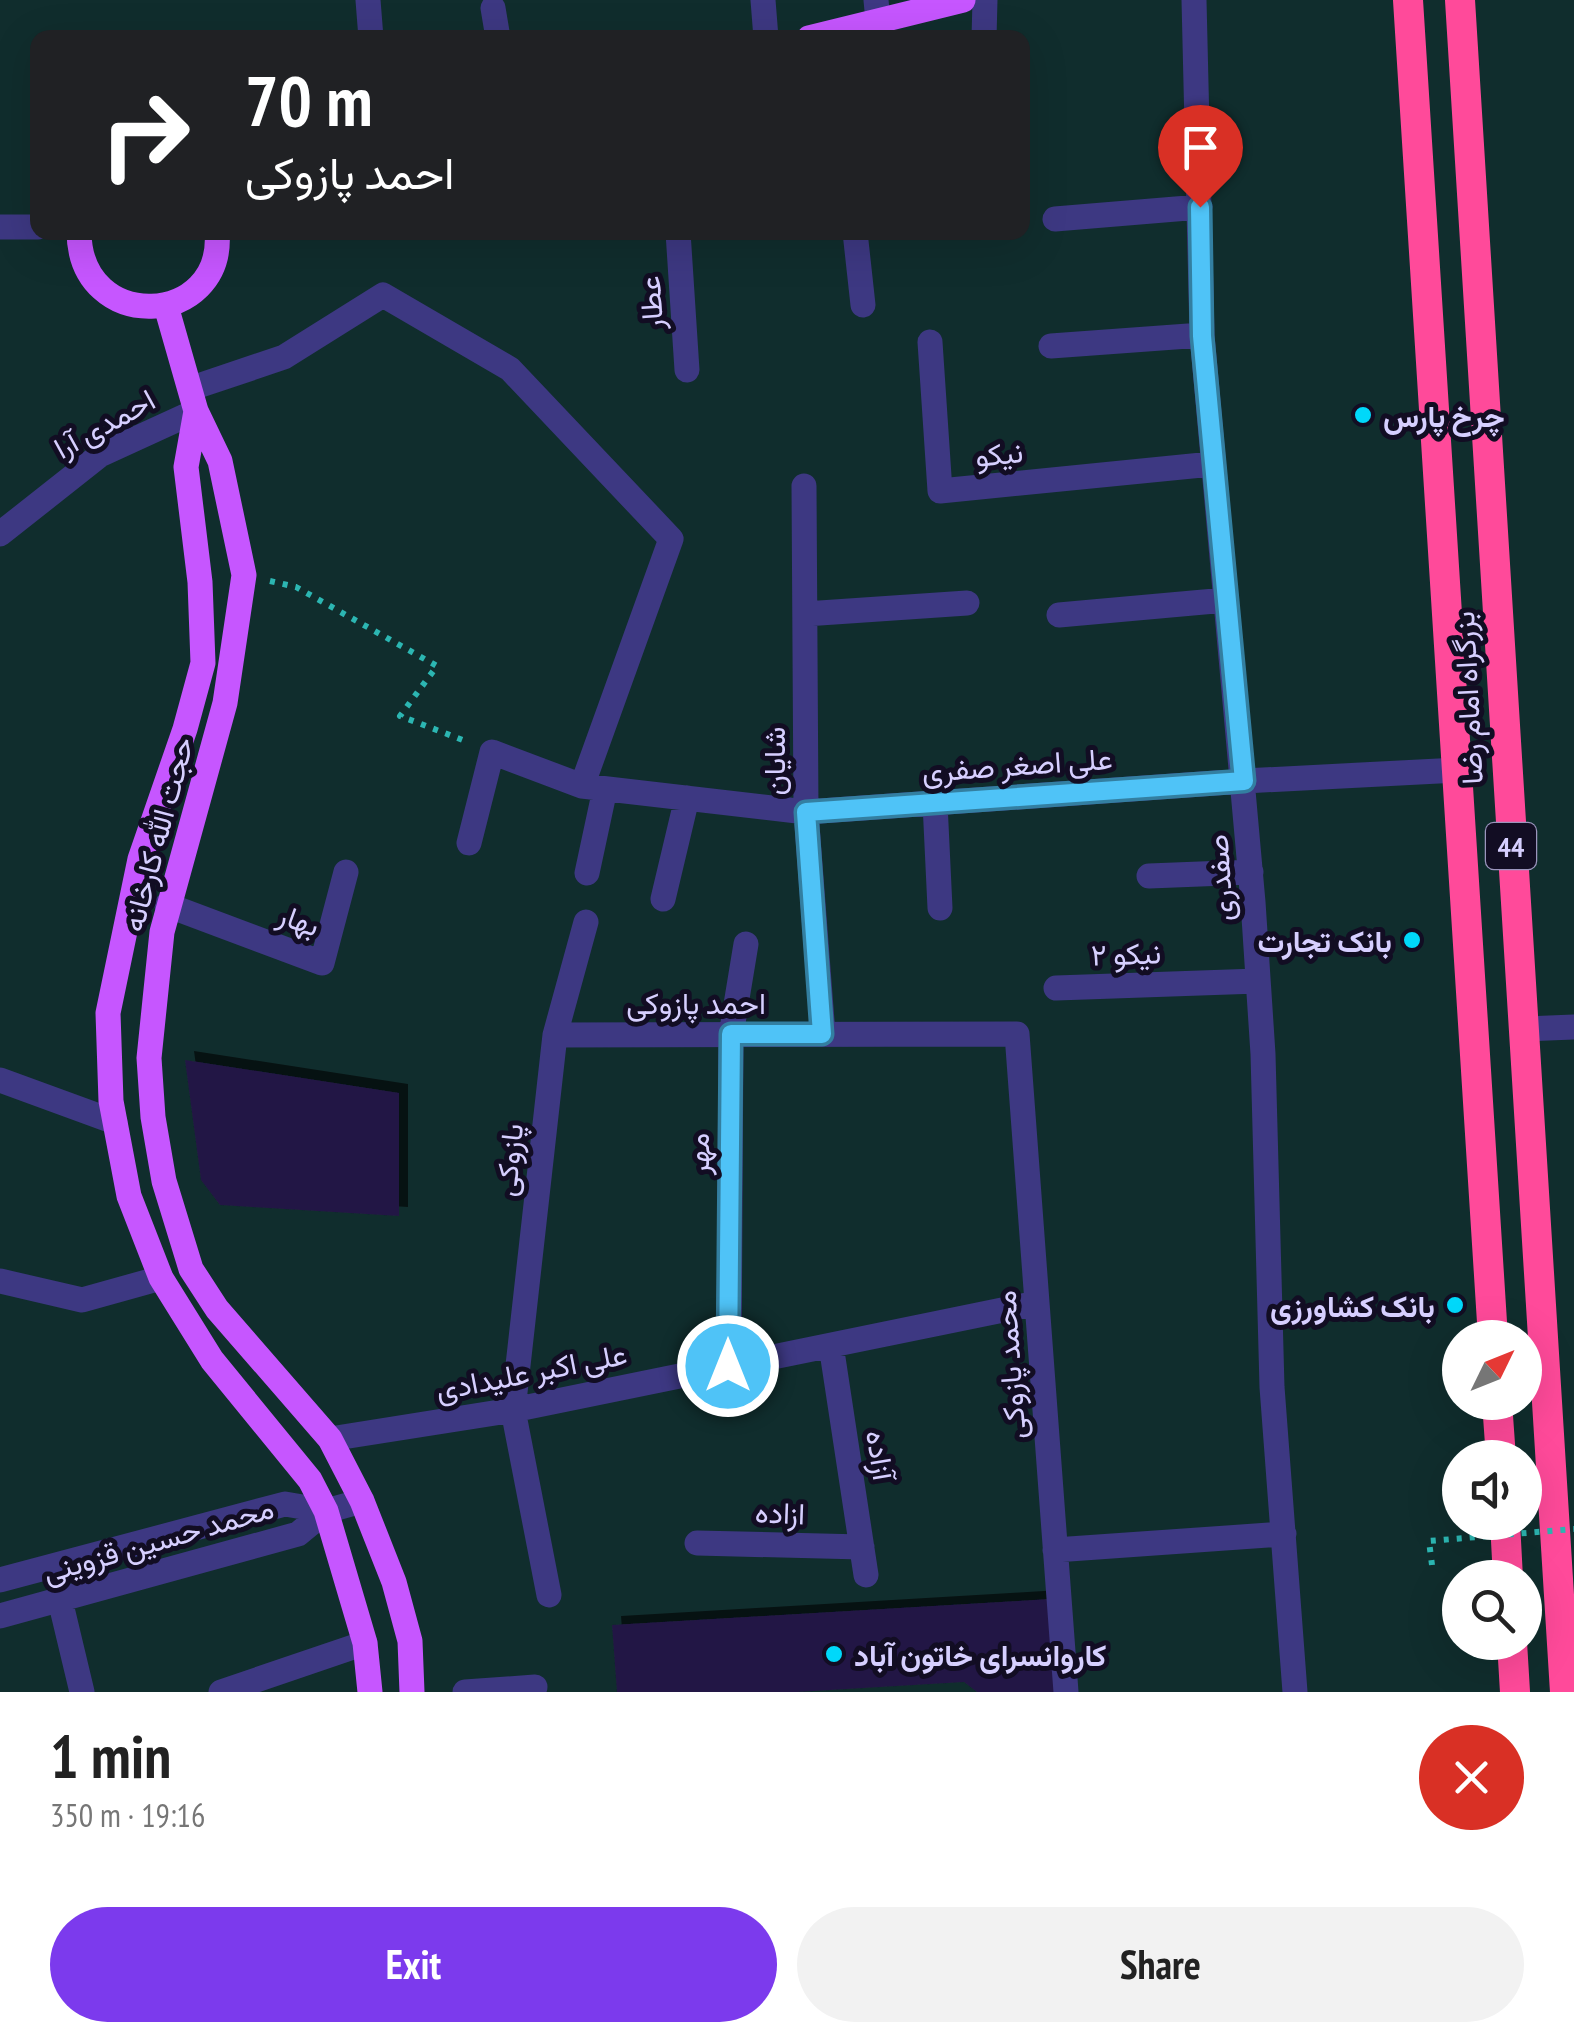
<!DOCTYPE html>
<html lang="en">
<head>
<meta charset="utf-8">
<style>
	:root { --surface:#fff; --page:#f2f2f2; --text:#222; --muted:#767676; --accent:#7c3aed }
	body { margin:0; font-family:"PT Sans Narrow",Vazirmatn,sans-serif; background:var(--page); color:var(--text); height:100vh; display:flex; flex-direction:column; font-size:38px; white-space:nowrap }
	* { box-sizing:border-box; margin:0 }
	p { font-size:32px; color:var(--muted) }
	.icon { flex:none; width:55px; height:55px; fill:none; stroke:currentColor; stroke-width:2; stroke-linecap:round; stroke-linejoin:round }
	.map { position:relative; height:1692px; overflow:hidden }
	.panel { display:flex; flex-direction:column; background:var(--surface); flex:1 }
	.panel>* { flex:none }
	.hud { position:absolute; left:30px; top:30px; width:1000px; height:210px; border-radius:20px; box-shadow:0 10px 40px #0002; background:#202124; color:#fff; overflow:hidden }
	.needle { width:65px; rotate:47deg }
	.controls { position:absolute; left:1442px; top:1320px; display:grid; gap:20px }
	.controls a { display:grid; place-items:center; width:100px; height:100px; border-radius:50%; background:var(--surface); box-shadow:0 10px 40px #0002; font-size:50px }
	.pin { position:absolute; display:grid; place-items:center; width:85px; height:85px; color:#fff; margin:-102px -42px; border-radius:50% 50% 50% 0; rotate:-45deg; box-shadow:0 0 10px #0007 }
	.pin .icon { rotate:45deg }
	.me { position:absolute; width:110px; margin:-55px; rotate:0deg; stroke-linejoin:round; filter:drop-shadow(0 0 8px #0008) }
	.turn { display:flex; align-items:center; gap:35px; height:210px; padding:0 50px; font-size:45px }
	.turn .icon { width:130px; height:130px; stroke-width:2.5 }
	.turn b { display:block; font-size:70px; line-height:85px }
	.round { display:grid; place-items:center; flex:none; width:105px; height:105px; border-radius:52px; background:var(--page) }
	.head { display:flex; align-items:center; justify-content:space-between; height:170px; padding:0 50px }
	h1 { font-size:60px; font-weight:600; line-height:75px }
	.button { display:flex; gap:20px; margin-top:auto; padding:20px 50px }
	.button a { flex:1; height:115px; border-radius:60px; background:var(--accent); color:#fff; font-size:40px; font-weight:600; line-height:115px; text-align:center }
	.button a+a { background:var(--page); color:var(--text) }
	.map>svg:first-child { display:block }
	.green { fill:#102d2d; fill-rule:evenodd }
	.building { fill:#231944; filter:url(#shadow) }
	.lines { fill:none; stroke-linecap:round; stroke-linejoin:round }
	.path { stroke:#2cb6b2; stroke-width:6; stroke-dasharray:5 8; stroke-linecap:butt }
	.minor { stroke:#3d3882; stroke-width:25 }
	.major { stroke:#c656ff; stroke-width:25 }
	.highway { stroke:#ff4a9a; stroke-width:30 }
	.path-bridge { stroke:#2cb6b2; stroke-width:6; stroke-dasharray:5 8; stroke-linecap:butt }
	.route-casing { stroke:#337fa1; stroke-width:25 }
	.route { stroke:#4fc3f7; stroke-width:18 }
	.poi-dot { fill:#00d8fa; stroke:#120d23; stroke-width:4 }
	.labels { text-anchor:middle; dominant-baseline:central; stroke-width:10; stroke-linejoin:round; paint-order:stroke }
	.shield { fill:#120d23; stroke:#9b95bd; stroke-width:2.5 }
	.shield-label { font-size:28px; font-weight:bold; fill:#d6cfff }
	.street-label { font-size:30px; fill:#d6cfff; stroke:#120d23 }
	.poi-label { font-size:30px; font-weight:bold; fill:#d6cfff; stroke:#120d23; text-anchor:start }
</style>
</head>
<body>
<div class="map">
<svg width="1574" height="1692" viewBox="0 0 1574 1692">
	<defs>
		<filter id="shadow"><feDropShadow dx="9" dy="-9" stdDeviation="0" flood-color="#0009"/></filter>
	</defs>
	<rect width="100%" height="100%" fill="#120d23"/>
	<path class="green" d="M0,0H1574V1692H0ZM38,38H1022V232H38ZM1460,1338H1525V1402H1460ZM1460,1458H1525V1522H1460ZM1460,1578H1525V1642H1460Z"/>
	<path class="building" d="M185,1060L399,1093V1216L220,1205L201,1180Z
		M1051,1599L1057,1692H977L964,1682L797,1692H617L612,1625Z"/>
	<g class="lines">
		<path class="path" d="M270,581L296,587L437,666L400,716L468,742"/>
		<path class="minor" d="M368,0L371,38
			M763,0L766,38
			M876,0L878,21
			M1194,0L1202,335L1253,902L1263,1054L1272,1387L1295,1692
			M493,8L498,38
			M984,38L985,0
			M1055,219L1200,207
			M0,227H38
			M678,232L687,370
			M855,232L863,305
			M930,342L940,491L1212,464
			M1051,346L1202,335
			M192,388L284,357L383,295L510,369L671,539L582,786
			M804,486L806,812L823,1034
			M0,534L100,455L196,411
			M805,614L967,603
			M1059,615L1226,600
			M935,803L940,908
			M469,843L492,752L582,786L806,812L1244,781L1458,770
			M587,873L605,789
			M1149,876L1251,872
			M663,899L687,798
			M167,905L322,963L346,872
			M1056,988L1258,981
			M1522,1029L1574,1027
			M555,1035L1017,1034L1066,1692
			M0,1080L115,1122
			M0,1281L82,1300L161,1278
			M831,1345L866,1575
			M729,1366L731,1035L746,944
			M330,1439L513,1410L1037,1303
			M697,1543L862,1547
			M1055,1550L1284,1534
			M0,1580L285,1504L326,1511
			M549,1595L513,1410L555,1035L586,922
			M60,1600L82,1692
			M0,1616L298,1534L326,1511L362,1501
			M221,1692L365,1643
			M465,1692L535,1687"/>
		<path class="major" d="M809,38L963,0
			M79,232C80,335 225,327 217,232
			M166,306L196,411L220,461L244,575L225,703L162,932L149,1058L153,1117L164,1181L191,1269L217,1309L330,1439L362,1501L394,1582L410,1641L412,1692
			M196,411L186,467L200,582L203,663L185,729L140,859L108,1013L111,1101L129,1196L161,1278L212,1360L310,1480L326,1511L365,1643L370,1692"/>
		<path class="highway" d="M1408,0L1493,1338
			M1460,0L1565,1692
			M1497,1402L1501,1458
			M1505,1522L1508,1578
			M1512,1642L1515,1692"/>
		<path class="path-bridge" d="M1432,1565L1429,1541L1574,1529"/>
	</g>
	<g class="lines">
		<g class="route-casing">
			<path id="route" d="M728,1366L731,1034H822L806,812L1244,781L1202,336L1200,207"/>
		</g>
		<use href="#route" class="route"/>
	</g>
	<g class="poi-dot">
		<circle cx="1363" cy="415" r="10"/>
		<circle cx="1412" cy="940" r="10"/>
		<circle cx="1455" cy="1305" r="10"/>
		<circle cx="834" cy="1654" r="10"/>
	</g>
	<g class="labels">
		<rect class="shield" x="1486" y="823" width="50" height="46" rx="8"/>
		<g class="shield-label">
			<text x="1511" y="846">44</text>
		</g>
		<g class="street-label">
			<text transform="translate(650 303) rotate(-94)">عطار</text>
			<text transform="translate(104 423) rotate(-29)">احمدی آرا</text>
			<text transform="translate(999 453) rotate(-6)">نیکو</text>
			<text transform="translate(1467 698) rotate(-93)">بزرگراه امام رضا</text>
			<text transform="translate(773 761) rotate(-90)">شایان</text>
			<text transform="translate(1017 764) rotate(-4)">علی اصغر صفری</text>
			<text transform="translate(157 834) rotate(-75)">حجت الله کارخانه</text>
			<text transform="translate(1219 878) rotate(-94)">صفدری</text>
			<text transform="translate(299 919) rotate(20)">بهار</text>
			<text transform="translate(1126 953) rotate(-2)">نیکو ۲</text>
			<text x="696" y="1002">احمد پازوکی</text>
			<text transform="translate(697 1154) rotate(-90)">مهر</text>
			<text transform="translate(508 1160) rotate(-84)">پازوکی</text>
			<text transform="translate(1009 1365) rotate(-94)">محمد پازوکی</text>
			<text transform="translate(531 1371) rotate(-11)">علی اکبر علیدادی</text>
			<text transform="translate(881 1455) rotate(81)">آزاده</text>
			<text transform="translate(780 1512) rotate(2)">ازاده</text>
			<text transform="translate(158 1539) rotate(-16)">محمد حسین قزوینی</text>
		</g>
		<g class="poi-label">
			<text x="1383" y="415">چرخ پارس</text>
			<text x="1392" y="940" text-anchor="end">بانک تجارت</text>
			<text x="1435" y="1305" text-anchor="end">بانک کشاورزی</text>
			<text x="854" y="1654">کاروانسرای خاتون آباد</text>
		</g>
	</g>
</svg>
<div class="controls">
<a><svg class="needle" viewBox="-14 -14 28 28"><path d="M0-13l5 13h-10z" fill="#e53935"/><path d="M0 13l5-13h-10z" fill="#767676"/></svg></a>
<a><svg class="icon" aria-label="sound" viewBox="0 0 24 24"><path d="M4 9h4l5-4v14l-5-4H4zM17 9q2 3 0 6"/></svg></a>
<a><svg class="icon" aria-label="search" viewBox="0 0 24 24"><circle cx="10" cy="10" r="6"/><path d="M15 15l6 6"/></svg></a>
</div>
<div class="pin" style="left:1200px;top:207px;background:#d93025"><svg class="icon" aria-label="arrive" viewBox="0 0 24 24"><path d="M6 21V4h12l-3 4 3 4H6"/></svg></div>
<svg class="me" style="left:728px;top:1366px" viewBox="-20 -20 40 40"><circle r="17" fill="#4fc3f7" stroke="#fff" stroke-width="3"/><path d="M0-11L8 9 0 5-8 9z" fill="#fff"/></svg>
<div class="hud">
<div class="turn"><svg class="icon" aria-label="right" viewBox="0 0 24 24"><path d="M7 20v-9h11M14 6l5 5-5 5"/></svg><div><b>70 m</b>احمد پازوکی</div></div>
</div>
</div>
<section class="panel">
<div class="head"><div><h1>1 min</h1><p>350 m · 19:16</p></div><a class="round" style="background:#d93025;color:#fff"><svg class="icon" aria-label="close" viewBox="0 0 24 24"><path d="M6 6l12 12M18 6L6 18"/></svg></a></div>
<div class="button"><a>Exit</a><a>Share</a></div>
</section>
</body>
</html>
